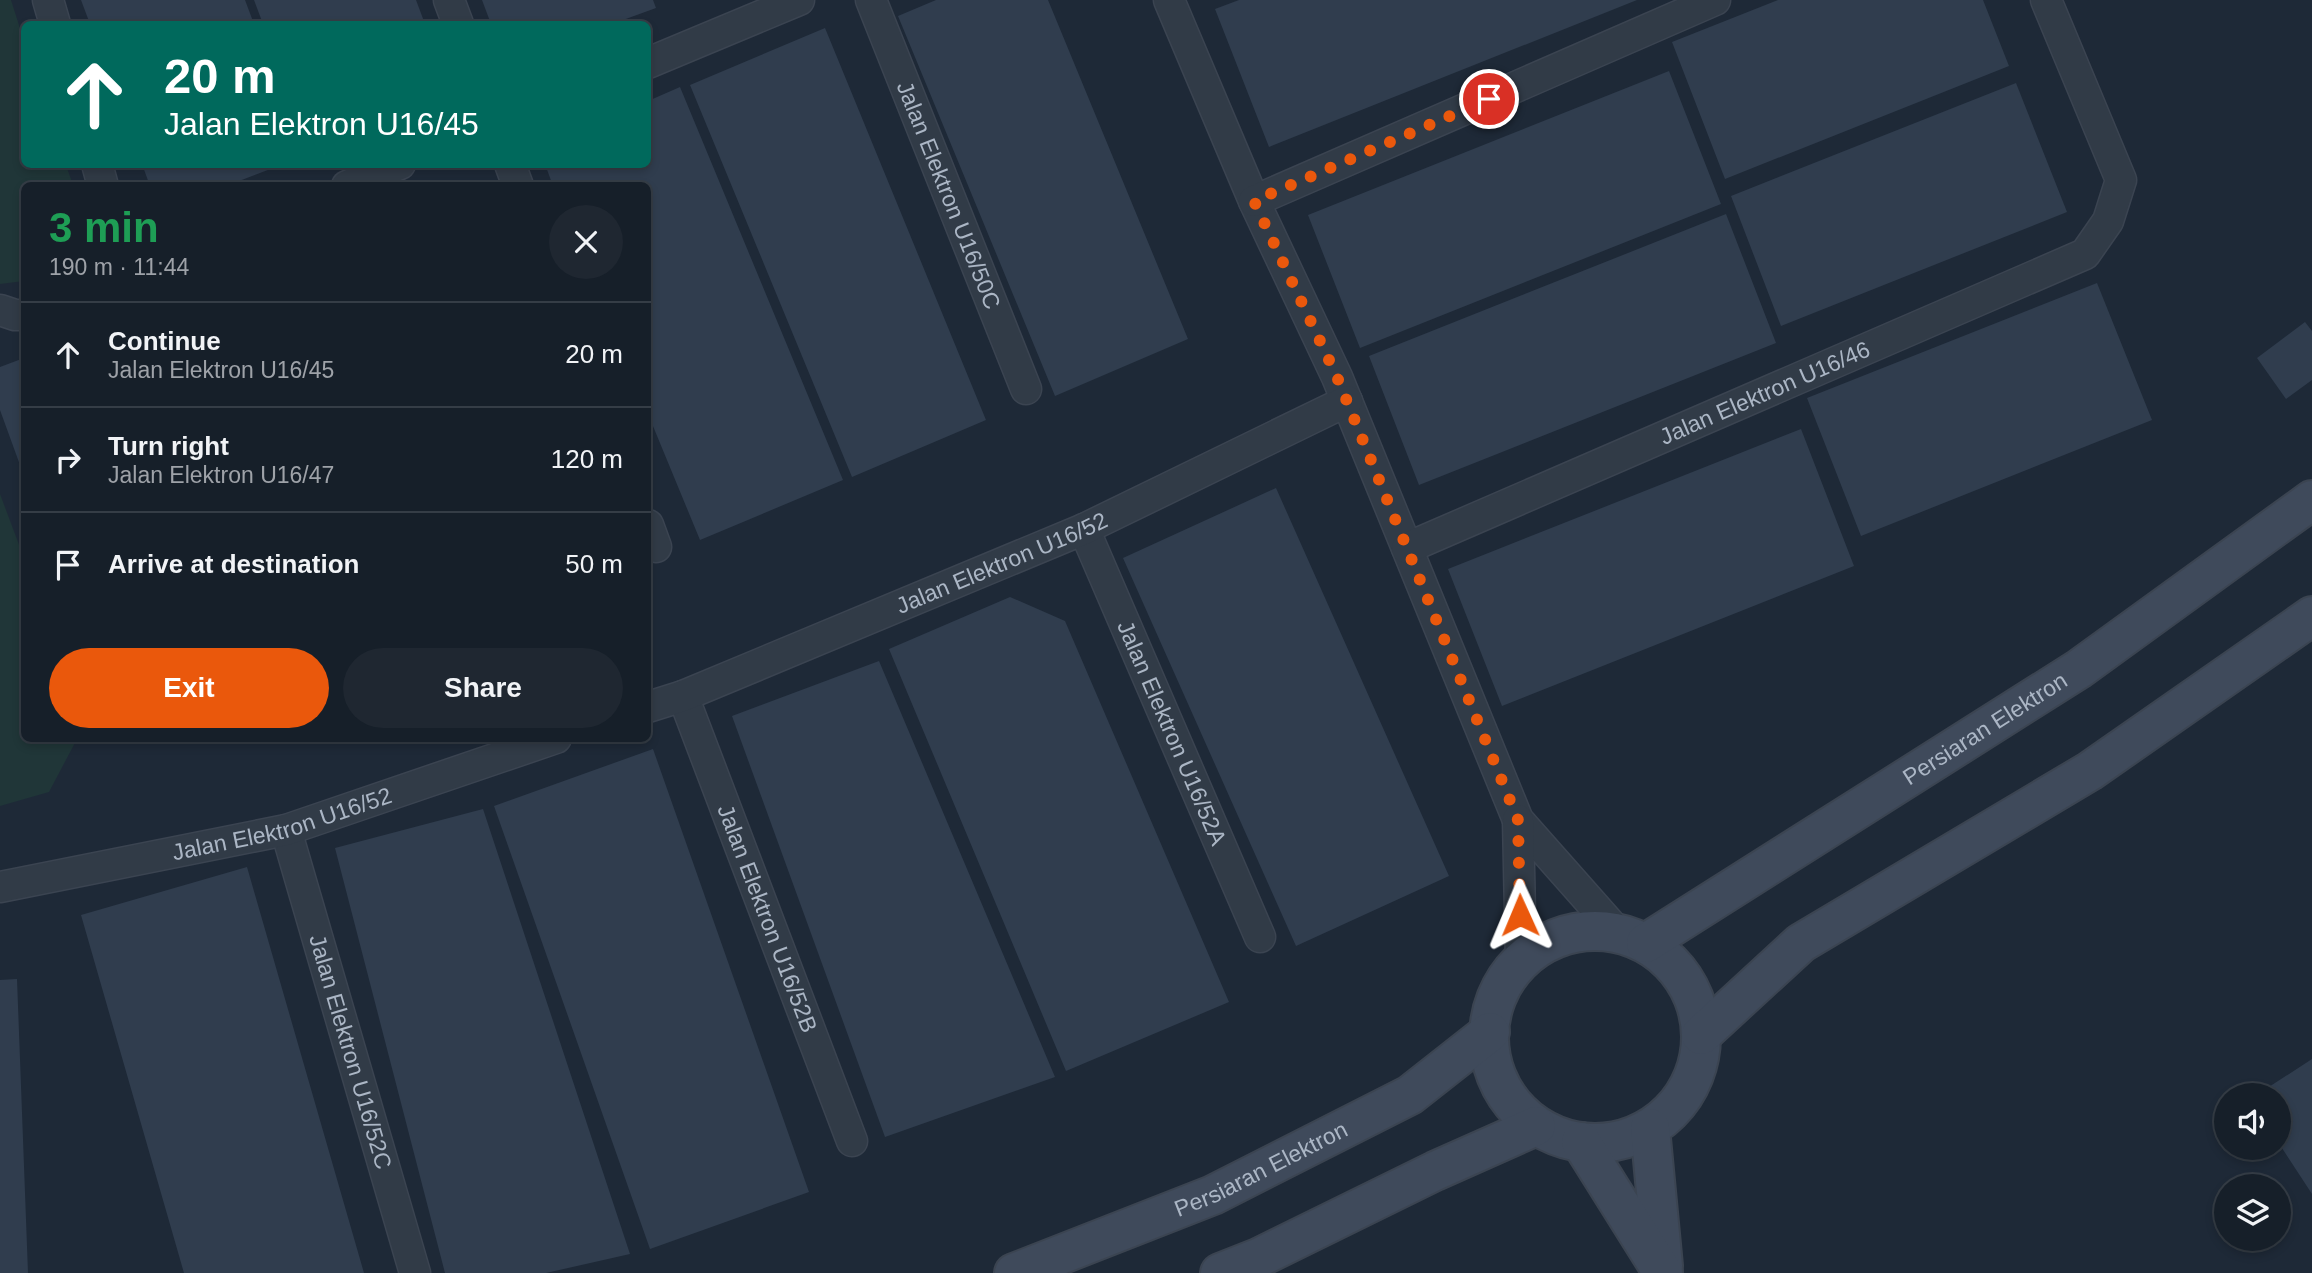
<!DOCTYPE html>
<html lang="en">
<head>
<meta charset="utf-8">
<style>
	:root { --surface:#161f29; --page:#1f2731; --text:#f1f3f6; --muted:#9ea2a8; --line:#353d46; --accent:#ea580c }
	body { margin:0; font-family:Arial,sans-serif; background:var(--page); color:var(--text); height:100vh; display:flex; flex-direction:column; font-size:26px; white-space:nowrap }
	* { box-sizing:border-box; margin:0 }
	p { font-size:23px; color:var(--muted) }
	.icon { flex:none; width:38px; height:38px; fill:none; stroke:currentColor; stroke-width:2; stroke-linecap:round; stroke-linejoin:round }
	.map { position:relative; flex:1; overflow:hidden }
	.details { position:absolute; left:21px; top:182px; width:630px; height:560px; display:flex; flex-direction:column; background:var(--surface); border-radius:10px; box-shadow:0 4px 10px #0003,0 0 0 2px var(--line) }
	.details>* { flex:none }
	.top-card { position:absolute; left:21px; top:21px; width:630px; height:147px; border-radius:10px; box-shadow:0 4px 10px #0003,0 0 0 2px var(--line); background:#00695c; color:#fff; overflow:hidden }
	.fabs { position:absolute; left:2214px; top:1083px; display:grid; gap:14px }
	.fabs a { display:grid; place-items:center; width:77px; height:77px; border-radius:50%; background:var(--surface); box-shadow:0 4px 10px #0003,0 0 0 2px var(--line); font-size:35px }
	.pin { position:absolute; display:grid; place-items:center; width:60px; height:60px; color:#fff; margin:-30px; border:4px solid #fff; border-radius:50%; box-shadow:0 2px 7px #0007 }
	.me { position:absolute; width:77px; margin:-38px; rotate:359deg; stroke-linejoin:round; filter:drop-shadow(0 0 5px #0008) }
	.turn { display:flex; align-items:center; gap:24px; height:147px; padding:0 28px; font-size:32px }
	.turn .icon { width:91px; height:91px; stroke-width:2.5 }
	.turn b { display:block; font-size:49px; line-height:60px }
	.round { display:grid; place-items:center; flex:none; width:74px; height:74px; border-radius:37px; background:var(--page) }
	.summary { display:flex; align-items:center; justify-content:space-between; height:119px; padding:0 28px }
	h1 { font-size:42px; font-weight:700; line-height:52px; color:#1e9e55 }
	.action { display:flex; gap:14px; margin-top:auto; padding:14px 28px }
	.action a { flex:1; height:80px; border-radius:42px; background:var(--accent); color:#fff; font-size:28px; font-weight:700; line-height:80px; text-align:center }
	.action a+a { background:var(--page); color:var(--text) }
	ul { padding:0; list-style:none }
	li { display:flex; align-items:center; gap:21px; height:105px; padding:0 28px; border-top:2px solid var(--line) }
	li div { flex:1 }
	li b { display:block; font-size:26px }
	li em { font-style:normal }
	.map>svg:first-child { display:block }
	.green { fill:#203638 }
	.building { fill:#303d4e }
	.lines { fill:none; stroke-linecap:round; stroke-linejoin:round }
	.street-casing { stroke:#3b4451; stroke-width:33 }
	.secondary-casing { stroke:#3b4451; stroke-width:42 }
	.street { stroke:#313b47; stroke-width:30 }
	.secondary { stroke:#3f4a5b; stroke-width:38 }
	.route { stroke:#ea580c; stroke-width:12; stroke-dasharray:0 21.6 }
	.labels { text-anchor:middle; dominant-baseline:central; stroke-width:7; stroke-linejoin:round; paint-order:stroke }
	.street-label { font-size:23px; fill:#abb6c5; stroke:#17202c }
</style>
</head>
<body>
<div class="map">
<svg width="2312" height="1273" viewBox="0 0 2312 1273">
	<rect width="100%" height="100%" fill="#1e2937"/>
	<path class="green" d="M0,0H11L24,41V164L66,165L73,185L24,186V281L0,284Z
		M0,494L24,558V738L77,739L49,792L0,806Z"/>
	<path class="building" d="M81,0H245L254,24H90Z
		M254,0H416L425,24H263Z
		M482,0H653L656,8L612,24H491Z
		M936,0H1048L1188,339L1055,396L898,16Z
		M1239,0H1637L1269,147L1215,9Z
		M1778,0H1983L2009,66L1725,179L1672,42Z
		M825,28L986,420L852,477L690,85Z
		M1669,71L1721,204L1360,348L1308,215Z
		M2016,83L2067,212L1781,326L1731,196Z
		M680,87L843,480L700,540L648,414V186H553L545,164H648V101Z
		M142,164H281V165L226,186H150Z
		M1726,214L1776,343L1419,485L1369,356Z
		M2097,283L2152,420L1861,536L1807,398Z
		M2305,322L2312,331V380L2286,399L2257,358Z
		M24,358V476L0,410V367Z
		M1801,429L1854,566L1502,706L1448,569Z
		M1276,488L1449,876L1296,946L1123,558Z
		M1010,597L1065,621L1229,1002L1066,1071L889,649Z
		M879,661L1055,1077L885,1137L732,716Z
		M653,749L809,1192L650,1249L494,806Z
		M483,809L630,1254L546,1273H445L335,848Z
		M247,867L364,1273H184L81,915Z
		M17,979L28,1273H0V980Z
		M2312,1059V1194L2278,1142V1096H2255Z"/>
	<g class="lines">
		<g class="street-casing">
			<g id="street">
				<path d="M48,0L55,24"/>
				<path d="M449,0L458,24"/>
				<path id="s1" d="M871,0L1026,389"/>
				<path d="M1169,0L1254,201L1337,377L1518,820L1618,933"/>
				<path d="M648,63L799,0"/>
				<path d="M97,164L103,186"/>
				<path d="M510,164L518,186"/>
				<path d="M347,186L400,164"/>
				<path d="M1254,201L1715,0"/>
				<path d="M0,310L15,315H24"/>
				<path d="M648,525L656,547"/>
				<path id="s2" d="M1084,529L1260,937"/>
				<path id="s3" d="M1407,548L2085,254L2108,221L2121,180L2046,0"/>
				<path id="s4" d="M683,696L852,1141"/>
				<path id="s5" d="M648,707L683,696L1084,529L1347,401"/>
				<path d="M1518,820L1521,962"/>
				<path id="s6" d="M286,830L415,1273"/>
				<path id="s7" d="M0,887L286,830L556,738"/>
			</g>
		</g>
		<g class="secondary-casing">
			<g id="secondary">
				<circle cx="1595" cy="1037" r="106"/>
				<path id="s8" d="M1646,943L2079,669L2312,500"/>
				<path d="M1701,1035L1801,943L2090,771L2312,616"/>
				<path d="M1650,1128L1663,1266"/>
				<path d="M1581,1142L1663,1273"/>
				<path id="s9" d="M1014,1273L1213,1195L1410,1095L1490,1032"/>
				<path d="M1220,1273L1258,1258L1435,1171L1536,1126"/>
			</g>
		</g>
		<use href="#street" class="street"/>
		<use href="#secondary" class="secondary"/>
	</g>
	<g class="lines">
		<path class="route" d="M1489,99L1254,201L1337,377L1518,820L1520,915"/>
	</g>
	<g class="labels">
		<g class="street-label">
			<text stroke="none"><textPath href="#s1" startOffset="210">Jalan Elektron U16/50C</textPath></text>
			<text stroke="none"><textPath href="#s3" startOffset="390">Jalan Elektron U16/46</textPath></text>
			<text stroke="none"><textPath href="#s5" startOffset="382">Jalan Elektron U16/52</textPath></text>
			<text stroke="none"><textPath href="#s8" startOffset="401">Persiaran Elektron</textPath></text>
			<text stroke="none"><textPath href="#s2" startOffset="222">Jalan Elektron U16/52A</textPath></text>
			<text stroke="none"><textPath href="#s7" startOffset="289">Jalan Elektron U16/52</textPath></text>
			<text stroke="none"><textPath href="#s4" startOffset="238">Jalan Elektron U16/52B</textPath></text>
			<text stroke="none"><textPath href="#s6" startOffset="231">Jalan Elektron U16/52C</textPath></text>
			<text stroke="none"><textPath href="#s9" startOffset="268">Persiaran Elektron</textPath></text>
		</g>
	</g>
</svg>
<div class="fabs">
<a><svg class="icon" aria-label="sound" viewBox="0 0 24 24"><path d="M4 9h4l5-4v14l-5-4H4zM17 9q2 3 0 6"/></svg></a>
<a><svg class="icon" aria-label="layers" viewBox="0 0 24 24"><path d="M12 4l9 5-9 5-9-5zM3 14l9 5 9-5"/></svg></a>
</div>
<div class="pin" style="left:1489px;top:99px;background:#d93025"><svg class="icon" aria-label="arrive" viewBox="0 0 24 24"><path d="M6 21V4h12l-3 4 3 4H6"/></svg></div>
<svg class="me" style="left:1520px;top:915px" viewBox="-20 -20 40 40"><path d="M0-17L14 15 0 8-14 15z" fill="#ea580c" stroke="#fff" stroke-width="4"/></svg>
<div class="top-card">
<div class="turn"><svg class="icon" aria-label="ahead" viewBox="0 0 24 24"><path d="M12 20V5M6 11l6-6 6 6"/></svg><div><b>20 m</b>Jalan Elektron U16/45</div></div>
</div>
<section class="details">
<div class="summary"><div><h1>3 min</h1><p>190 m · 11:44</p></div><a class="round"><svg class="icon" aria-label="close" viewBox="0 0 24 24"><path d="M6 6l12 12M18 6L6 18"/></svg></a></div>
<ul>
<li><svg class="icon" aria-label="ahead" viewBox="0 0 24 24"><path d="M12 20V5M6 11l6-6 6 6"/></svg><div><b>Continue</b><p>Jalan Elektron U16/45</p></div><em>20 m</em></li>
<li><svg class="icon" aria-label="right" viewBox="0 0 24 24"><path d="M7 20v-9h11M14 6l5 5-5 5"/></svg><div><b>Turn right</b><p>Jalan Elektron U16/47</p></div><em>120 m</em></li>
<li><svg class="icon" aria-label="arrive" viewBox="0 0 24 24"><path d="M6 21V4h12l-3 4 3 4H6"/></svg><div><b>Arrive at destination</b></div><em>50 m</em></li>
</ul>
<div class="action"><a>Exit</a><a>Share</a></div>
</section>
</div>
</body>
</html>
